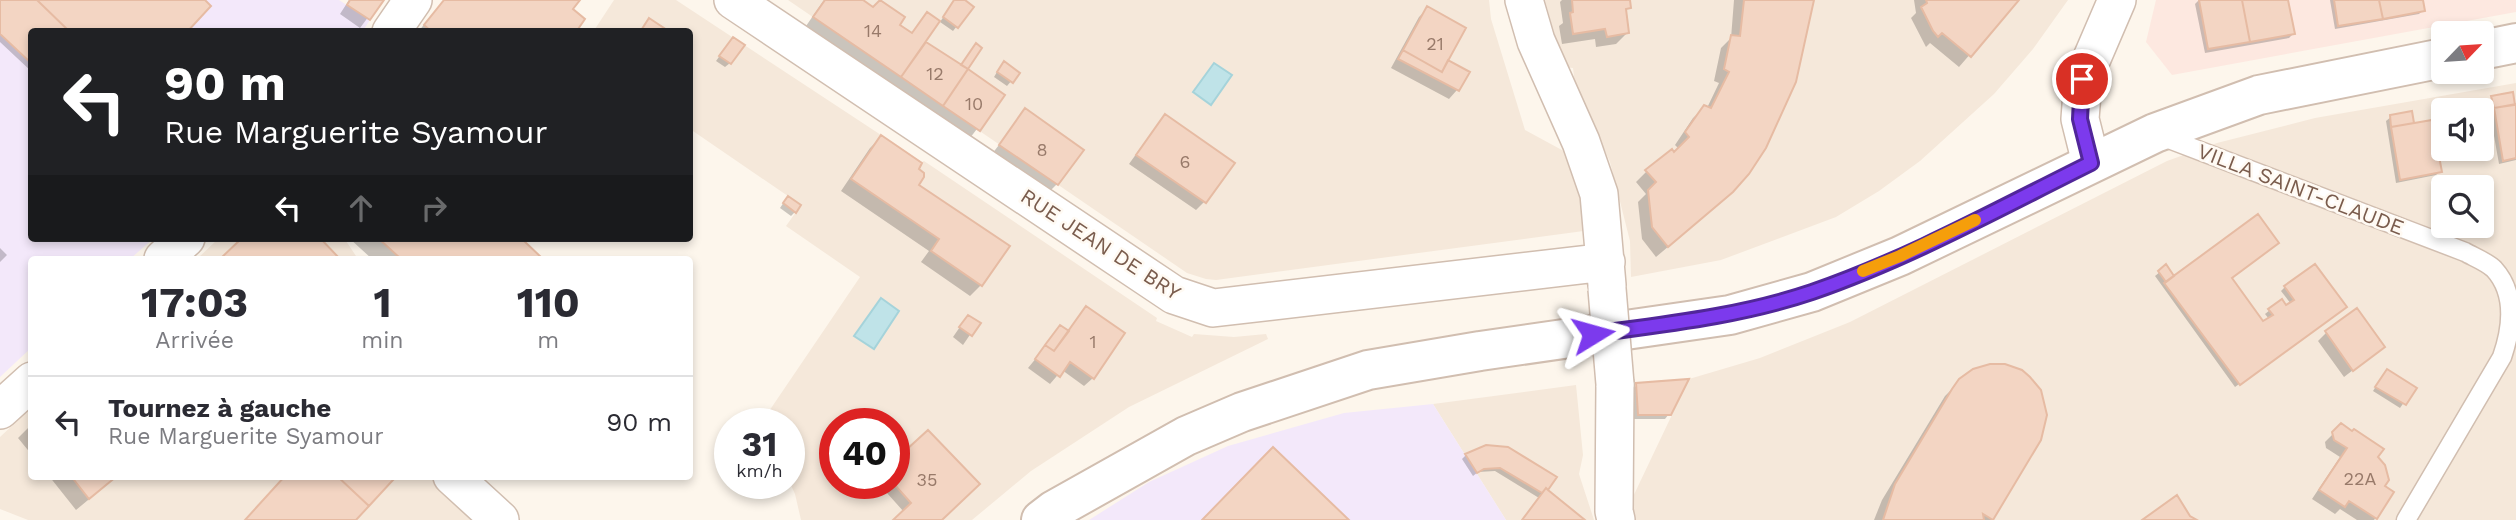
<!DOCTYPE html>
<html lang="fr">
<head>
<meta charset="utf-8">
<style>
	:root { --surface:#fff; --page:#f7f7f7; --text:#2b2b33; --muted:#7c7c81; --line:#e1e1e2 }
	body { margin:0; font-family:"Work Sans",sans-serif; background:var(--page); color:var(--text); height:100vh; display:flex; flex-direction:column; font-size:26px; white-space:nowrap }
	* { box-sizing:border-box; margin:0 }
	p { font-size:23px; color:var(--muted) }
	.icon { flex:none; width:38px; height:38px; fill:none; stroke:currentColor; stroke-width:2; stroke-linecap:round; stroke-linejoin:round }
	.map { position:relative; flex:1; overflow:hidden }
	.sheet { position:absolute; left:28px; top:256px; width:665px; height:224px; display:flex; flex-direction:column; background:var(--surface); border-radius:7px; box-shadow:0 4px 10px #0003 }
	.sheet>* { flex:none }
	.top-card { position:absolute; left:28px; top:28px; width:665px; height:214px; border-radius:7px; box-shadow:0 4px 10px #0003; background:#202124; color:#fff; overflow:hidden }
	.needle { width:46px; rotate:65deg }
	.buttons { position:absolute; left:2431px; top:21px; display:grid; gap:14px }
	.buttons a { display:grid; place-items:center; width:63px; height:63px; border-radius:7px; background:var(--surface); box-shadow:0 4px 10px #0003; font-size:35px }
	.speed { position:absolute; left:714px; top:408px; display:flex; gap:14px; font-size:35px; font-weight:700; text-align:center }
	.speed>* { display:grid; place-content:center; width:91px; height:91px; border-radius:50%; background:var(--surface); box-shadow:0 4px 10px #0003; line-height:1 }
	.speed small { font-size:18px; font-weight:400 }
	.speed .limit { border:10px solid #d22; background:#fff; color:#111 }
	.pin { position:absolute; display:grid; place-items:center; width:60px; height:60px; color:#fff; margin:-30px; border:4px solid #fff; border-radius:50%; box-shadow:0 2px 7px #0007 }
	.me { position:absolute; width:77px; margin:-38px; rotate:82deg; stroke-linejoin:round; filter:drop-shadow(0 0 5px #0008) }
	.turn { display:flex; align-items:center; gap:24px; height:147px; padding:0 21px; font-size:32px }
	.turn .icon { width:91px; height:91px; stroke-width:2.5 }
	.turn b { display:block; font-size:49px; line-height:60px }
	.lanes { display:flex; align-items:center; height:66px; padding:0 21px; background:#0003; justify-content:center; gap:35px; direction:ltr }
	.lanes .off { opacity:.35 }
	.eta { display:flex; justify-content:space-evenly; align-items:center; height:119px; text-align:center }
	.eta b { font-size:42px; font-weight:700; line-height:49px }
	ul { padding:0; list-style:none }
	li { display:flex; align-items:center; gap:21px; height:91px; padding:0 21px; border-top:2px solid var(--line) }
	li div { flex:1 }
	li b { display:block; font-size:26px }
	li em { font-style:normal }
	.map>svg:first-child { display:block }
	.residential { fill:#f5e8da; fill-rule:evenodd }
	.commercial { fill:#fde8e0 }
	.education { fill:#f3e8fa }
	.water { fill:#bfe3e8; stroke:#a5d3da; stroke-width:2 }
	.shadow { fill:#0003 }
	.building { fill:#f3d5c3; stroke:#e6bba3; stroke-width:2 }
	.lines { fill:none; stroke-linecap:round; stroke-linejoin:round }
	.service-casing { stroke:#d1beb0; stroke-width:21 }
	.minor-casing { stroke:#d1beb0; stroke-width:40 }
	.tertiary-casing { stroke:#d1beb0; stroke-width:42 }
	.service { stroke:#fff; stroke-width:18 }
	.minor { stroke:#fff; stroke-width:37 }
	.tertiary { stroke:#fff; stroke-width:38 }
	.minor-bridge-casing { stroke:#d1beb0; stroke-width:40; stroke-linecap:butt }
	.minor-bridge { stroke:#fff; stroke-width:37 }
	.route-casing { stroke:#51269a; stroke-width:18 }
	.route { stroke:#7c3aed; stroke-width:12 }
	.slow { stroke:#f59e0b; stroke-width:12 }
	.labels { text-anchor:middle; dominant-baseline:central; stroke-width:5; stroke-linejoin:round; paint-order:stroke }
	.number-label { font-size:18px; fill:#987a6a }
	.street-label { font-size:21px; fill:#7a5c4d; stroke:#fffaf3 }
</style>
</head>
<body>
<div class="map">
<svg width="2516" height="520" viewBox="0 0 2516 520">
	<rect width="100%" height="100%" fill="#fdf6ec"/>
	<path class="residential" d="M614,0H676L922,162L924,161L1157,318L1156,321L1192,337L1194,334L1234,337L1266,334L1268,339L1129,407L1031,471L972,520H801L795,494L789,481V424L761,423L860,277L786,226L801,205L690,129V32H593ZM835,424H894V483H835Z
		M788,0H1489L1491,19L1525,130L1584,162L1591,230L1216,280L1206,279L1187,273Z
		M1545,0H2068L2033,49L1994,94L1920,161L1879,191L1836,217L1721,260L1631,277L1630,241L1610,162L1575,85L1573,68L1563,67Z
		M2516,83V520H1630V503L1689,379L1760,358L1850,322L2167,161L2217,143L2315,118ZM2443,110H2482V149H2443ZM2443,187H2482V226H2443Z
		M219,238H344L358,259H197Z
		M1576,385L1583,455L1579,474L1594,520H1506L1433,404Z
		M31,408L32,476H429L478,520H28L0,509V437Z"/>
	<path class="commercial" d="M2156,0H2516V12L2172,75L2146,42Z"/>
	<path class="education" d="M0,0H339L370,20L362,32H32V238H154L130,259H32L31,348L0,377Z
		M1433,404L1506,520H1089L1149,482L1228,446L1344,413Z"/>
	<path class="water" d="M1214,63L1232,75L1211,105L1193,92Z
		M881,298L899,311L874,349L854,336Z"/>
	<path class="shadow" d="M0,0H202L32,32V72L0,42Z
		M349,0H381L360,28L340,14Z
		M444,0H577L570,9L574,32H418Z
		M824,0H860L911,34L927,14L923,42L960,67L966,68L1003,95L970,138L806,26Z
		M955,0H962L972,7L953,31L940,22Z
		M1562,0H1629V7L1625,12L1627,33L1616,44L1596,47L1595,39L1562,44L1559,26L1563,23L1560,2Z
		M1734,0H1812L1720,203L1656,257L1642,239L1638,202L1646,194L1636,182L1647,171L1674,154L1679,149L1675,145L1693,118L1705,107L1707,108L1719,83L1714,81L1721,48L1731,38Z
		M1914,0H2017L1959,67L1930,43L1926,47L1911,18L1916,13Z
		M2199,0H2286L2293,34L2289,38L2205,53L2195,4Z
		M2330,0H2421L2423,10L2419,14L2335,29Z
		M1427,9L1446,61L1467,72L1457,90L1449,99L1391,68L1419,17Z
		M729,43L730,63L725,67L716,61Z
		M1000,67L1018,73L1007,86L994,77Z
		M2492,98L2516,106V160L2499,164L2488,102Z
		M1025,111L1057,184L1049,192L992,154Z
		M2410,113L2413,125L2440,171L2436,175L2396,183L2386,121L2391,117Z
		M1157,125L1205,201L1196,210L1129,164Z
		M881,137L916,170L917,185L981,285L970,296L921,262L929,251L841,191L870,148Z
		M784,202L795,212L791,216L780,208Z
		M349,238H523L520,240L541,259H372Z
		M0,248L7,255L0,262Z
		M2166,267L2174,278H2230L2263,324L2269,319L2265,314L2270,310L2291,304L2281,291L2285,287L2340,311L2235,387L2155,276Z
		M1086,308L1093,378L1084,386L1062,370L1050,384L1028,368L1042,351L1067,332Z
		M964,321L978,323L963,345L953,337Z
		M2326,333L2383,347L2344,377L2318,341Z
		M2383,375L2414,388L2400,408L2373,391Z
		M1960,381L2040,391L2045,408V423L2040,439L1991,520H1874L1882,500L1945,396Z
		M1637,385L1669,414L1665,419H1634L1633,389Z
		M32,424V455L18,438Z
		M2341,426L2376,458L2383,487L2392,493L2374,520H2357L2340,509L2335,514L2312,499L2340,457L2326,448L2325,442Z
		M1466,455L1555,478L1546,490L1582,520H1522L1539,498L1495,471L1478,472L1473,476L1462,459Z
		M49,476H117L76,510Z
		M878,483H894L940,520H896L904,512Z"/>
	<path class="building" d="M0,0H37L70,32H32V64L0,34Z
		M37,0H205L211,6L187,32H70Z
		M350,0H384L370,20L347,5Z
		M444,0H580L573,9L585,19L576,32H432L424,25Z
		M825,0H863L873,7L880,0L905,17L900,25L912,33L927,12L940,21L901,77L813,17Z
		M954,0H965L974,7L958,28L943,17Z
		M1572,0H1630L1631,8L1626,9L1629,33L1607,37L1605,29L1573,34L1570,13L1573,12Z
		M1744,0H1814L1796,82L1766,148L1749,174L1733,192L1668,247L1652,227L1648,190L1656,182L1645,170L1672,149L1674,152L1689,137L1685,132L1704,105L1711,108L1729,72L1724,69L1731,35L1740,36Z
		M1926,0H2019L1971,57L1942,33L1938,37L1933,31L1921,7L1927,3Z
		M2199,0H2242L2250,42L2208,49Z
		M2242,0H2288L2295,34L2250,42Z
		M2334,0H2379L2383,19L2338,26Z
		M2379,0H2423L2425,11L2383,19Z
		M1427,6L1466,28L1442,72L1403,50Z
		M649,18L670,32H640Z
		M733,37L745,45L731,64L719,56Z
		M926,42L968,69L943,106L901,77Z
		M976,43L982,48L968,69L961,65Z
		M1403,50L1442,72L1448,60L1470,72L1459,91L1398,59Z
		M1004,61L1020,73L1013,83L997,72Z
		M968,69L1005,95L980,131L943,106Z
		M2513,92L2515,105L2494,108L2491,96Z
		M2516,104V158L2503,161L2494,108Z
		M1025,108L1084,150L1058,185L999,145Z
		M2412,111L2414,123L2391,127L2390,115Z
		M1165,114L1235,163L1206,203L1136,155Z
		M2432,120L2442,172L2400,180L2391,127Z
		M881,135L922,163L919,169L924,173V177L919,185L1010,246L982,286L931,251L939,239L851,179Z
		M788,196L801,205L796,213L783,203Z
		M2258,214L2279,243L2232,278L2263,321L2273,315L2268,309L2282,299L2286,305L2294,300L2284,286L2315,264L2347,307L2240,385L2164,283Z
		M242,238H320L340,259H220Z
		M378,238H525L523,240L543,259H401Z
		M2166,264L2174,276L2166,282L2158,271Z
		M1086,306L1125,333L1094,379L1070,362L1060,377L1035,359L1045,345L1054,351Z
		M2357,308L2385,347L2353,371L2325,331Z
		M968,315L981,323L972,336L959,327Z
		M1060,325L1069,331L1054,351L1045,345Z
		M1990,364H2005L2022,370L2030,377L2041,390L2047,415L2041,440L1993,520L1983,514L1984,520H1883L1895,484L1952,389L1959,379L1973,369Z
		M2387,369L2417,388L2406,405L2375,387Z
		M1689,379L1671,415H1638L1636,383Z
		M2341,423L2352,431L2354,429L2384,449L2378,457L2385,465L2389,480L2385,486L2394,492L2377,519L2349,501L2345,507L2319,490L2347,448L2334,440L2332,432Z
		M928,430L980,484L942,520H893L911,503L893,483L894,461Z
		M1486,445L1508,447L1557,477L1548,490L1546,488L1542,493L1500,468L1484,469L1477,473L1465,454Z
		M1273,447L1349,520H1202Z
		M71,476H117L89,499Z
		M285,476H337L369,506L356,520H245Z
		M337,476H389L393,480L369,506Z
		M1546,488L1548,490L1585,520H1522Z
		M2177,495L2190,516L2197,520H2142Z"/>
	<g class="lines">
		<g class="service-casing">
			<path id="service" d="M2161,136L2465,252C2474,257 2487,262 2494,269C2516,293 2512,328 2502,357L2406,520"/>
		</g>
		<g class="minor-casing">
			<path id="minor" d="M733,0L1174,295L1213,308L1606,262
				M1524,0L1536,41L1581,142L1599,194L1607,285
				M391,32L413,0
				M2091,163L2080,119L2083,79L2117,0
				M163,259L186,238
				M1615,384L1614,511L1616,520
				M0,410L32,381
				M452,476L500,520"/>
		</g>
		<g class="tertiary-casing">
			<path id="tertiary" d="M2482,50L2516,43
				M1041,520L1054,510L1186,436L1242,412L1368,370L1480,351L1730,315L1812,292L1900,256L2155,133L2259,95L2443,58"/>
		</g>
		<use href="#service" class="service"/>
		<use href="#minor" class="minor"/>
		<use href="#tertiary" class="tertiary"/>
		<g class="minor-bridge-casing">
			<path id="minor-bridge" d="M1607,289L1615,384"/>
		</g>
		<use href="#minor-bridge" class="minor-bridge"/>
	</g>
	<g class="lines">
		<g class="route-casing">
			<path id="route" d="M1593,334C1667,324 1741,316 1812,292C1908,259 2000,208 2091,163L2080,119L2082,79"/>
		</g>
		<use href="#route" class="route"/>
		<path class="slow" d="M1863,271L1900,256L1975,220"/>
	</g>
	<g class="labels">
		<g class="number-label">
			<text x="873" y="30">14</text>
			<text x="1435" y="43">21</text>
			<text x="935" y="73">12</text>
			<text x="974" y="103">10</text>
			<text x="1042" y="149">8</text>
			<text x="1185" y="161">6</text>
			<text x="1093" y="341">1</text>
			<text x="2360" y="478">22A</text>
			<text x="927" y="479">35</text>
		</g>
		<g class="street-label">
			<text transform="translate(2301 189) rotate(21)">VILLA SAINT-CLAUDE</text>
			<text transform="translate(1101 244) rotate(33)">RUE JEAN DE BRY</text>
		</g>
	</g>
</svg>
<div class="buttons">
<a><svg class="needle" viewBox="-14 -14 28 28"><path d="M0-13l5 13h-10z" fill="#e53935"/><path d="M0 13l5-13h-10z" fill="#7c7c81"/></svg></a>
<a><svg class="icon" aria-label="sound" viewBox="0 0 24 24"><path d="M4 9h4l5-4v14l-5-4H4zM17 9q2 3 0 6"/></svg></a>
<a><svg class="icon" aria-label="search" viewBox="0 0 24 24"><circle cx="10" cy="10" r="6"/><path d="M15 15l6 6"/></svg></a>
</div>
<div class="speed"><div>31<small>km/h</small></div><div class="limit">40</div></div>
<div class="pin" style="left:2082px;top:79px;background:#d93025"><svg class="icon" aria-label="arrive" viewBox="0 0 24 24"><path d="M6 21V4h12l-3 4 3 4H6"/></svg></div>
<svg class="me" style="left:1593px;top:334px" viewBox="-20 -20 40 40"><path d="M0-17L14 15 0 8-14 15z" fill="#7c3aed" stroke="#fff" stroke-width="4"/></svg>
<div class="top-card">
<div class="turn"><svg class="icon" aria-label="left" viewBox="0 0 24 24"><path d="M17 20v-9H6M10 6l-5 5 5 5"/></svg><div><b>90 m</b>Rue Marguerite Syamour</div></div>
<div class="lanes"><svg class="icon" aria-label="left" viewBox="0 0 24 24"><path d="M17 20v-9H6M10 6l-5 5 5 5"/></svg><svg class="icon off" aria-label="ahead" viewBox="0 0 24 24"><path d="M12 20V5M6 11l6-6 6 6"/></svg><svg class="icon off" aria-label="right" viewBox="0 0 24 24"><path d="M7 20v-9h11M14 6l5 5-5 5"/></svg></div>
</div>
<section class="sheet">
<div class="eta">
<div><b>17:03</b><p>Arrivée</p></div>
<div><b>1</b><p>min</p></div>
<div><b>110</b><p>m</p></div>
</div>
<ul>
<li><svg class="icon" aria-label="left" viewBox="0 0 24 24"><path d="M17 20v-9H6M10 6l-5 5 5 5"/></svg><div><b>Tournez à gauche</b><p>Rue Marguerite Syamour</p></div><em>90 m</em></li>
</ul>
</section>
</div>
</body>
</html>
